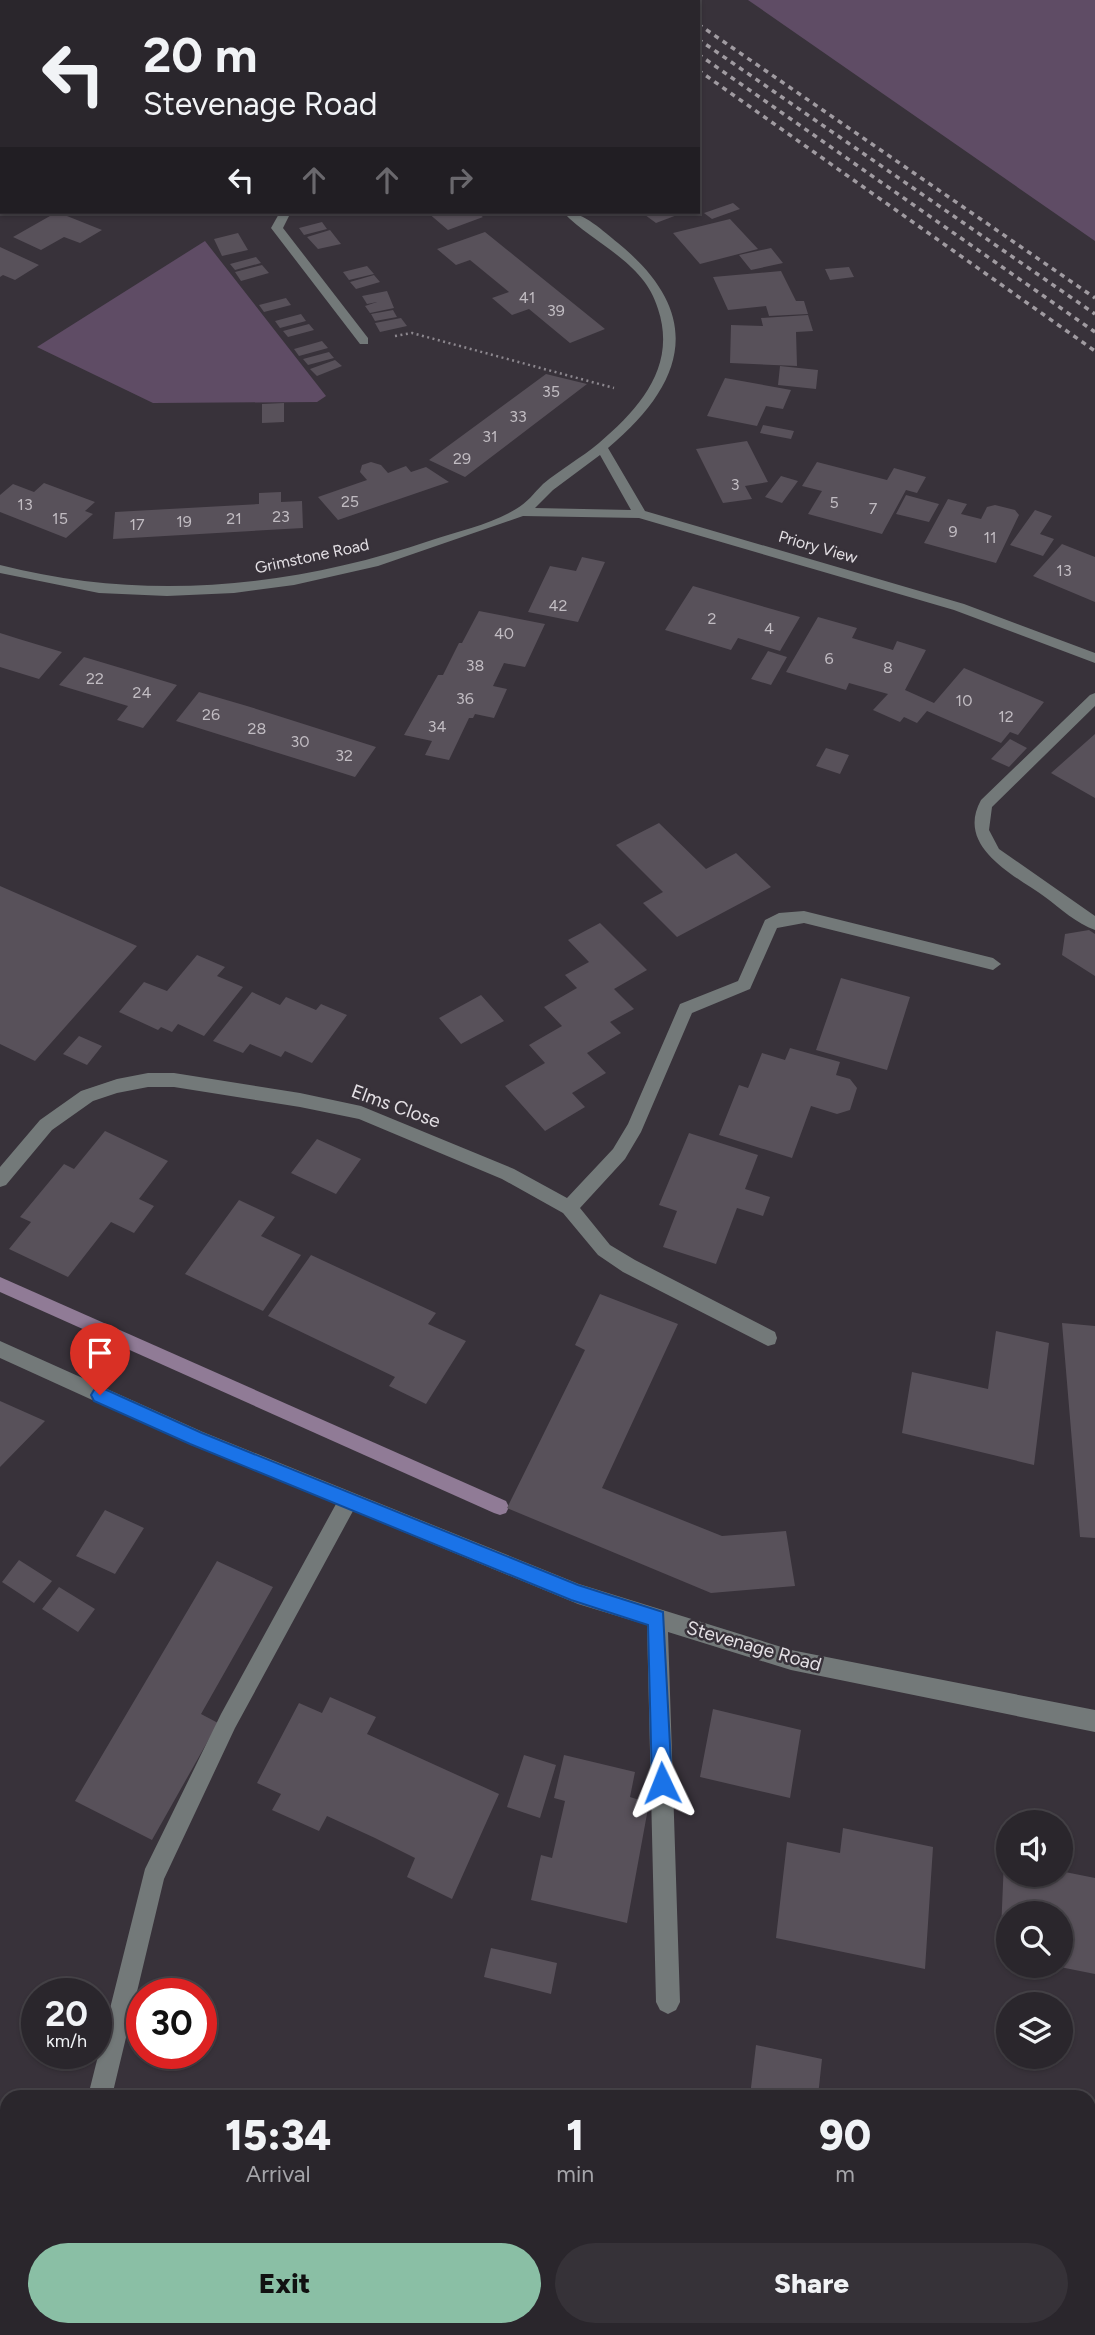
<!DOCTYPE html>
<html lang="en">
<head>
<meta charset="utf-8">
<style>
	:root { --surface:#2a262c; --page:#363238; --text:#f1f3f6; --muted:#a5a5a9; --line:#464348; --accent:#8abfa5 }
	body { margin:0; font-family:Figtree,sans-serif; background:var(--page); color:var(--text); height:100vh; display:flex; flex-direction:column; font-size:26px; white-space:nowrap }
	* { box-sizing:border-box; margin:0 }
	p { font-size:23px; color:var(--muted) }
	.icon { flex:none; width:38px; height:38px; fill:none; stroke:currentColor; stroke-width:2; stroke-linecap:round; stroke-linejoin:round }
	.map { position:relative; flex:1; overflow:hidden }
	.panel { position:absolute; left:0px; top:2090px; width:1096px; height:247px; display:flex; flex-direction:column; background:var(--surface); border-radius:21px 21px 0 0; box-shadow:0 2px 5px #0004,0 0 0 2px var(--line) }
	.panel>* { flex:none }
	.top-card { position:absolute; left:0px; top:0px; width:700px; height:214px; box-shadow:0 2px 5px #0004,0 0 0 2px var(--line); background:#2a262c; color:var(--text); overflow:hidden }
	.fabs { position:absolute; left:996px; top:1810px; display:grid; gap:14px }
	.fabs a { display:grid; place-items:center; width:77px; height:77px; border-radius:50%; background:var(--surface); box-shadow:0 2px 5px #0004,0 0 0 2px var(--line); font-size:35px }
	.speed { position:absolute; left:21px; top:1978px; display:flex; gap:14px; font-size:35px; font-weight:700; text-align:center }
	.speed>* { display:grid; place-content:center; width:91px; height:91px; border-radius:50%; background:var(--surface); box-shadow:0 2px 5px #0004,0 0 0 2px var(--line); line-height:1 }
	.speed small { font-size:18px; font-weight:400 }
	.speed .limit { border:10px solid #d22; background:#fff; color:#111 }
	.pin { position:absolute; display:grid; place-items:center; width:60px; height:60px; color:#fff; margin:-72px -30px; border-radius:50% 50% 50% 0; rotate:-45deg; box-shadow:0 0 7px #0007 }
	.pin .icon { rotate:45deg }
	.me { position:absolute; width:77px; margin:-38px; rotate:358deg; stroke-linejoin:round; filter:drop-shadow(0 0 5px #0008) }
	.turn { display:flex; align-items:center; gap:24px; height:147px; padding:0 28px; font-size:32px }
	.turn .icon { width:91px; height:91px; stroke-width:2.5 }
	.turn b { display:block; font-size:49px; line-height:60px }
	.lanes { display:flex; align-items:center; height:66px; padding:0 28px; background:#0003; justify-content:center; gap:35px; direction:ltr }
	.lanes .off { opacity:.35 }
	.eta { display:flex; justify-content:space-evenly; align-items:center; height:119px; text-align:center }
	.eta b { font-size:42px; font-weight:800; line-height:49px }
	.cta { display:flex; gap:14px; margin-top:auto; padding:14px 28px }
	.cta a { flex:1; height:80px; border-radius:42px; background:var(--accent); color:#111; font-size:28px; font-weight:800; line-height:80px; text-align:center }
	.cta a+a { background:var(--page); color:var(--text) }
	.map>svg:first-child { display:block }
	.green { fill:#5f4c65 }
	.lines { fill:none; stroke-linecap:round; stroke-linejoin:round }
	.stream { fill:#907b96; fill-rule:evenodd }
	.building { fill:#58515a }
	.path { stroke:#8c878e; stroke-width:2.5; stroke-dasharray:2 3.5; stroke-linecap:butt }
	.minor { fill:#737979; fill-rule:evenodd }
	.rail { stroke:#a09ba1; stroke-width:3.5; stroke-dasharray:5 5; stroke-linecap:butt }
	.route { fill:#1a73e8; stroke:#114b97; stroke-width:2 }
	.labels { text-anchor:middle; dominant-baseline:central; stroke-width:5; stroke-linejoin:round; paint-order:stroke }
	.number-label { font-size:16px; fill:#c1bcc2 }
	.far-street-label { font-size:16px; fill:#e4e0e5; stroke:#38323a }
	.street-label { font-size:19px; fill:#e4e0e5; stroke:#38323a }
</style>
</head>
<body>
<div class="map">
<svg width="1095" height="2335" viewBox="0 0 1095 2335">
	<rect width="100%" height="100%" fill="#38323a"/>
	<path class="green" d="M748,0H1095V241Z
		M205,241L326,396L317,402L153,403L37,347Z"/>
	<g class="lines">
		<path class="stream" d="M0,1277L506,1501L509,1507L506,1513L500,1515L494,1513L0,1292Z"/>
	</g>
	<path class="building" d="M733,203L740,209L712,219L704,213Z
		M57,212L102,230L80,243L64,237L41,250L13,237Z
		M427,212H476L483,217L448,230Z
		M641,212H685L656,223Z
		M730,219L758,249L700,264L673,233Z
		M322,222L327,229L304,235L299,228Z
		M330,230L341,244L318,249L307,237Z
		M485,232L584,312L605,329L570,343L529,309L512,315L492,298L509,292L470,260L456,265L437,249Z
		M238,233L248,250L222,256L214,239Z
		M0,247L39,265L15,280L3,275L0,277Z
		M771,248L783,263L751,270L739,255Z
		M256,257L261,263L235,270L230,264Z
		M262,265L269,273L241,281L235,272Z
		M367,266L374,274L349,280L343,272Z
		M849,267L854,277L830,280L825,269Z
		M781,271L796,301H804L808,314L769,316L766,306L728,310L713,277Z
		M374,275L380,282L356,289L350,282Z
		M387,291L394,308L370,313L365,306L377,302L367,304L362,296Z
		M286,298L291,305L264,312L259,305Z
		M393,310L397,317L375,321L371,314Z
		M301,314L306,321L280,328L275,321Z
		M808,315L813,331L796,332L797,366L730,363L731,325L763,326L761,318Z
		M401,318L407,326L380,332L375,323Z
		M309,324L314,330L288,337L283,331Z
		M322,341L328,348L299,356L294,349Z
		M329,352L334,358L308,365L303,359Z
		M335,360L342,366L317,376L310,369Z
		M780,366L818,370L816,389L778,385Z
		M546,374L587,384L465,477L429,460Z
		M725,378L791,390L783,409L766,406L757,426L707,416Z
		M284,403V422L262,423V404Z
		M763,425L794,431L791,439L760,433Z
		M747,441L768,482L745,486L752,499L723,503L696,449Z
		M371,462L381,465L388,473L406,466L411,472L426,467L449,482L338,520L318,497L367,480L360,472L362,465Z
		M817,462L887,480L894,468L926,477L917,493L906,490L882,534L808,514L822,491L802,486Z
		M781,476L798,481L782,503L765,497Z
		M44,483L95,502L85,511L93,514L66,538L0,512V495L13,484L34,492Z
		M281,492V502L302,501L303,528L113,539L115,512L259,504V493Z
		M906,495L939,504L929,522L896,514Z
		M948,499L967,504L961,514L981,519L987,507L995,505L1015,510L1019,515L996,563L924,543Z
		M1035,510L1052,516L1040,534L1054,539L1043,556L1010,545Z
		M1062,544L1095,557V602L1033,576Z
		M582,557L605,562L578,622L528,612L550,566L576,571Z
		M693,586L758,605L800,617L780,651L738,638L731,650L665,630Z
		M479,611L545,624L525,667L504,663L493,686L507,689L494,718L475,714L473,718H469L449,760L425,755L432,741L404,735L438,675H443L459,643H462Z
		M818,617L857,628L852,638L893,650L897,641L926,650L905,690L934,703L964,668L1044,702L1018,735L1010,732L1001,743L927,711L917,723L904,717L900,722L873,710L888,694L849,683L846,690L786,672Z
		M0,633L19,639L62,652L39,679L0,667Z
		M768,651L787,657L771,685L751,679Z
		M84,657L131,671L177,685L143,728L117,720L128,706L59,685Z
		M199,692L247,706L376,747L355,777L176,721Z
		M1095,734V798L1051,773Z
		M1010,739L1027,748L1009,767L991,759Z
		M826,748L849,755L840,774L816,766Z
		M659,823L706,869L736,853L771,887L677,937L643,903L663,892L616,845Z
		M0,886L137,946L35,1061L0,1044Z
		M600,923L647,970L614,989L634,1009L610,1022L621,1033L587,1053L606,1073L572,1093L585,1107L545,1131L505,1086L545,1063L529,1045L562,1026L544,1007L577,988L565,975L589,962L568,940Z
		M1089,930L1095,934V976L1062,955L1065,934Z
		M197,955L225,967L217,976L243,987L204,1036L178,1024L172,1032L161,1027L158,1030L119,1012L144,982L167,991Z
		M841,978L910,997L887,1070L816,1050Z
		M252,992L280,1005L286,997L316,1010L321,1004L347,1015L312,1063L285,1051L281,1057L250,1044L243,1053L213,1041Z
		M481,995L504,1021L461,1044L439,1018Z
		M79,1036L102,1046L87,1065L63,1054Z
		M790,1048L840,1062L836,1075L850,1079L857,1088L850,1110L837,1114L811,1106L792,1158L719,1135L739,1085L748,1088L762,1053L785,1060Z
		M105,1131L168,1161L139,1199L154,1206L134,1233L111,1222L68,1277L9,1249L31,1222L20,1217L64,1164L74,1169Z
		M689,1133L758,1155L745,1189L770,1197L763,1216L737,1208L716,1264L663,1247L677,1211L659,1205Z
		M317,1139L361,1159L336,1194L291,1173Z
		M239,1200L275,1217L261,1236L301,1255L263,1311L185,1274Z
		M311,1255L436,1313L428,1324L466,1341L426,1404L389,1386L395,1377L268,1316Z
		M600,1294L678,1324L602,1488L722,1536L786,1531L795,1586L711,1593L507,1508L585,1350L575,1345Z
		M1062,1323L1095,1326V1538L1080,1537Z
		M996,1331L1049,1343L1034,1465L902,1433L912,1372L988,1389Z
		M0,1401L45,1421L0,1467Z
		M105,1510L144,1528L115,1574L76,1556Z
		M19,1560L52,1581L34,1603L2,1582Z
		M217,1561L273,1587L201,1714L218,1723L152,1840L75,1801Z
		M59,1587L95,1609L78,1632L42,1609Z
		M330,1697L376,1717L367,1734L499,1794L452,1899L407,1877L415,1858L375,1838L327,1816L319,1831L272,1810L281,1794L257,1783L299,1703L322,1713Z
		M713,1709L801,1730L790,1798L700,1777Z
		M524,1755L556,1765L540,1818L507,1807Z
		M564,1755L635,1772L630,1797L649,1803L627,1923L531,1900L541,1855L552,1858L565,1801L554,1798Z
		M843,1828L933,1847L925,1969L776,1938L787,1842L840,1853Z
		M1004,1860H1008V1874H1060V1871L1095,1878V1974L1060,1967V1913H1008V1957L1000,1955Z
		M491,1948L557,1963L551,1994L484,1977Z
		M756,2045L822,2059L818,2096H750Z
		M7,2167V2290L0,2304V2181Z
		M517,2329H635L634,2335H516Z
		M687,2329H756L755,2335H708Z"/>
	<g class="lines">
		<path class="path" d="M395,336L412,333L614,388"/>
		<path class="minor" d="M252,0H265L267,2H253Z
			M0,197H2L0,204Z
			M280,212H291L283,228L368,338V344H360L271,228Z
			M563,212C583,211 603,231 618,243C705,314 687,382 608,448L645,511L964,604L1095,653V663L954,610L639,518L523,516L378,566L294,585L234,593L167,596L99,593L0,573V565C145,602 291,588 432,540C459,531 491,524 516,509C527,503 534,493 543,484C561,469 581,458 599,443C640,408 677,366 658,309C644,261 594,245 563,212ZM600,455L631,510L535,508L553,490Z
			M1095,693V706L992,807L989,830L999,849L1095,916V930C1077,924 1060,908 1045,897C1014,875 955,847 981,800L1090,695Z
			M804,911L993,958L1001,964L993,970L804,923L777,928L750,989L692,1013L641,1132L625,1159L580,1208L610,1245L635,1260L775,1332L777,1338L775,1344L768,1346L623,1272L598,1255L563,1213L502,1179L359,1119L300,1107L174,1087H148L117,1093L93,1101L52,1130L6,1185L0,1187V1167L40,1120L81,1091L117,1079L148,1073H174L300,1093L361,1106L514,1169L567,1198L613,1149L628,1124L680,1004L738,981L765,920L779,913Z
			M0,1341L203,1432L579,1584L791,1650L1095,1710V1732L791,1670L668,1632L680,2002L676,2010L668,2014L660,2010L656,2002L647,1625L578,1604L353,1511L235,1728L164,1879L112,2096H88L145,1869L221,1714L336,1504L189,1444L0,1358Z
			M9,2329H35L32,2335H6Z"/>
		<path class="rail" d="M600,0L602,2
			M621,0L624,2
			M643,0L645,2
			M663,0L666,2
			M698,24L1095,298
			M698,39L1095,314
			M698,54L1095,332
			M698,70L1095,351"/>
	</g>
	<path class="route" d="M100,1387L202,1433L578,1585L663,1612L672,1783L669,1790L662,1793L655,1790L652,1783L648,1625L571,1600L190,1444L94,1401L91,1395L94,1390Z"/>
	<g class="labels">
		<g class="number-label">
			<text x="527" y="297">41</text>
			<text x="556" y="310">39</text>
			<text x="551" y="391">35</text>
			<text x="518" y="416">33</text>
			<text x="490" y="436">31</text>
			<text x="462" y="458">29</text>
			<text x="735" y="484">3</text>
			<text x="350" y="501">25</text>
			<text x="834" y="502">5</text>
			<text x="25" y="504">13</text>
			<text x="873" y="508">7</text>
			<text x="281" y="516">23</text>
			<text x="60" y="518">15</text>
			<text x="234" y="518">21</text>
			<text x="184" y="521">19</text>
			<text x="137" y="524">17</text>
			<text x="953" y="531">9</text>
			<text x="990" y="537">11</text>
			<text x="1064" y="570">13</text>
			<text x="558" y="605">42</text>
			<text x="712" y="618">2</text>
			<text x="769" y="628">4</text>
			<text x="504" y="633">40</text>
			<text x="829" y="658">6</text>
			<text x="475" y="665">38</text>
			<text x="888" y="667">8</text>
			<text x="95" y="678">22</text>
			<text x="142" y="692">24</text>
			<text x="465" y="698">36</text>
			<text x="964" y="700">10</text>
			<text x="211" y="714">26</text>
			<text x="1006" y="716">12</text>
			<text x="437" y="726">34</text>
			<text x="257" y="728">28</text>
			<text x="300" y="741">30</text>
			<text x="344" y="755">32</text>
		</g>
		<g class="far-street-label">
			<text transform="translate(818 547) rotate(16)">Priory View</text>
			<text transform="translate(312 556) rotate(-12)">Grimstone Road</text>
		</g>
		<g class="street-label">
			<text transform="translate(396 1106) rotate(20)">Elms Close</text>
			<text transform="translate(754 1646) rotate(16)">Stevenage Road</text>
		</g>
	</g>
</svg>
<div class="fabs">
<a><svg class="icon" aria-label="sound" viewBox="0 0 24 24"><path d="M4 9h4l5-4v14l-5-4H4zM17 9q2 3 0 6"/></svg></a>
<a><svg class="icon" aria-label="search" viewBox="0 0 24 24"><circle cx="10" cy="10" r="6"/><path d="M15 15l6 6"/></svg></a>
<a><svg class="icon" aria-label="layers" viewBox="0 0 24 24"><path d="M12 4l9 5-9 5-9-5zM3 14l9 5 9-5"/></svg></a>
</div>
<div class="speed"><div>20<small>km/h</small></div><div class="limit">30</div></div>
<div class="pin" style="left:100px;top:1395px;background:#d93025"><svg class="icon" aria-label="arrive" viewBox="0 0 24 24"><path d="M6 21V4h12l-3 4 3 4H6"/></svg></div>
<svg class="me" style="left:662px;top:1783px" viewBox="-20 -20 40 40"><path d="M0-17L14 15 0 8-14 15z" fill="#1a73e8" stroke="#fff" stroke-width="4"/></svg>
<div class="top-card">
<div class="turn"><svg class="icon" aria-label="left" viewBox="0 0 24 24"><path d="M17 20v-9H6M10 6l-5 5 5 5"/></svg><div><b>20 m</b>Stevenage Road</div></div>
<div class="lanes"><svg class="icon" aria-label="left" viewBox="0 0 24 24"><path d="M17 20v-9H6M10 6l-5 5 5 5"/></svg><svg class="icon off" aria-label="ahead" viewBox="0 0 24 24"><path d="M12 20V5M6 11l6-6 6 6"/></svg><svg class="icon off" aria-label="ahead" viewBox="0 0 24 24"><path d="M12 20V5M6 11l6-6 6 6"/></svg><svg class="icon off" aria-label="right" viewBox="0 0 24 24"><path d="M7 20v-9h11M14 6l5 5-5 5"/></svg></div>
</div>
<section class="panel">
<div class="eta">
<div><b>15:34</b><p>Arrival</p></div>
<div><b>1</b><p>min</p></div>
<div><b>90</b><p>m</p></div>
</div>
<div class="cta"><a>Exit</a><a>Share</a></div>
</section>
</div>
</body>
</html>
